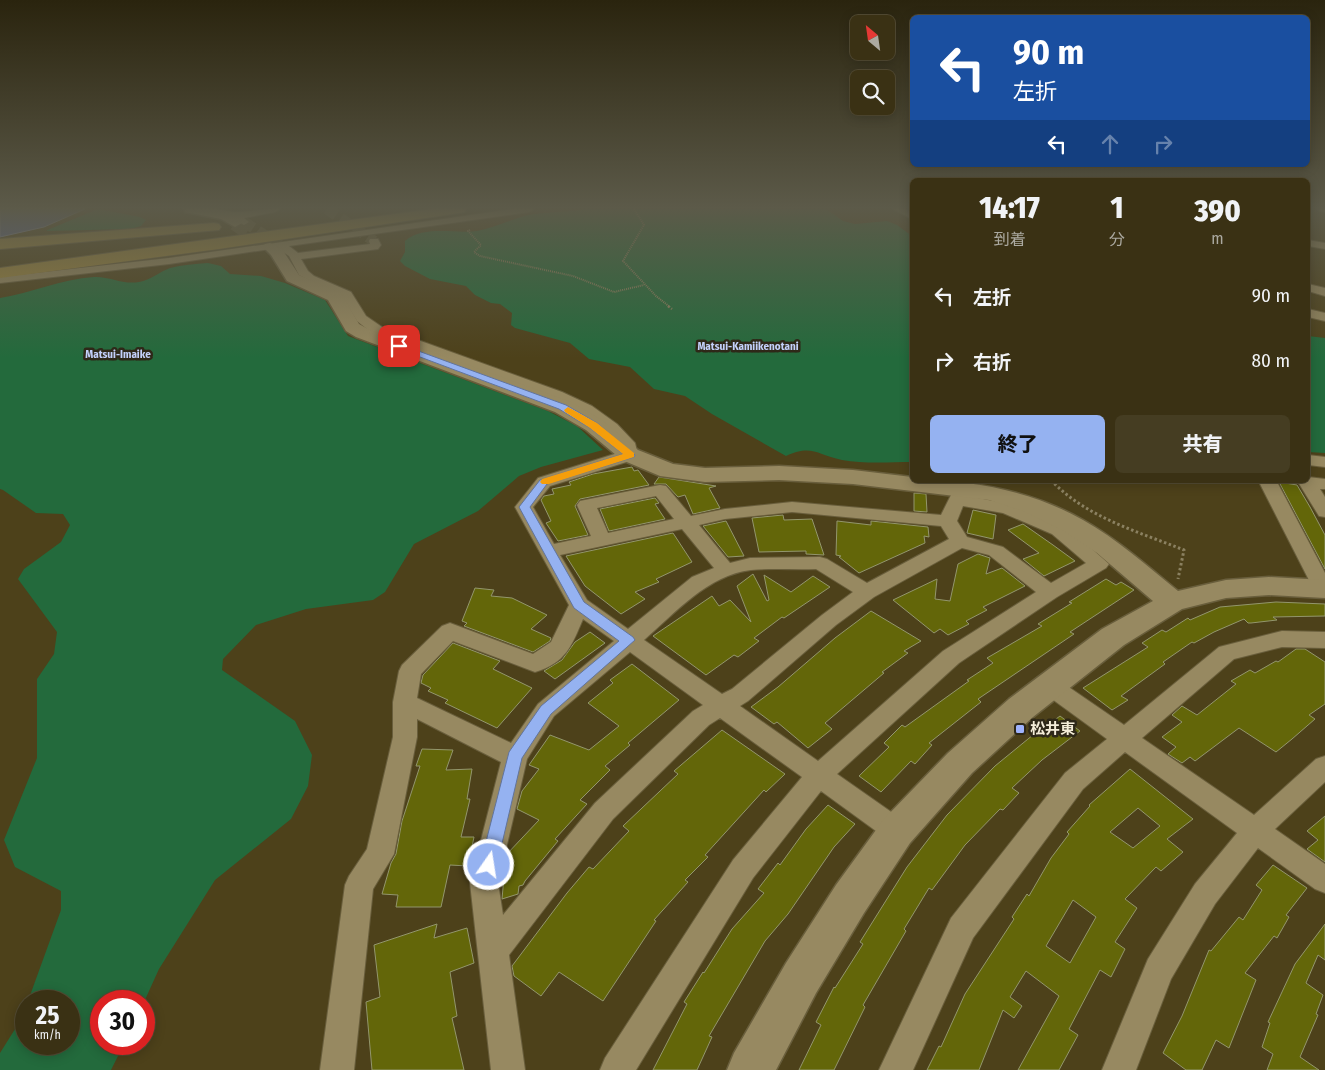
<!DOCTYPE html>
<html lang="ja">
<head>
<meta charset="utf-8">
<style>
	:root { --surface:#3a3114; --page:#453d22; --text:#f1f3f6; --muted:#aba9a0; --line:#544c34; --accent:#95b2f1 }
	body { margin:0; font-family:"Fira Sans Condensed","Noto Sans JP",sans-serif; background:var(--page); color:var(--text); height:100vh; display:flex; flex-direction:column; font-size:19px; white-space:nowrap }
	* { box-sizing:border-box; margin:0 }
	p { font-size:16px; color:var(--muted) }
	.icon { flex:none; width:28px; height:28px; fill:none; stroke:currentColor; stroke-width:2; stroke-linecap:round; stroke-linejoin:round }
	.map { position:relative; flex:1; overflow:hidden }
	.details { position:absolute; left:910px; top:178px; width:400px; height:305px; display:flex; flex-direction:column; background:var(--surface); border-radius:8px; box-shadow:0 2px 12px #0003,0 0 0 1px var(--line) }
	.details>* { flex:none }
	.banner { position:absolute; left:910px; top:15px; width:400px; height:152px; border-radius:8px; box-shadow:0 2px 12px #0003,0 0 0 1px var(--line); background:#1a4fa0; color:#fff; overflow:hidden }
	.needle { width:32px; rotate:331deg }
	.controls { position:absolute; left:850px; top:15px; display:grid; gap:10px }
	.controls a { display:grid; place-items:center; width:45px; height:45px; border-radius:8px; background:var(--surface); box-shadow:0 2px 12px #0003,0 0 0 1px var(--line); font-size:25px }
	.speed { position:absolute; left:15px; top:990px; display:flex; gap:10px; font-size:25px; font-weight:700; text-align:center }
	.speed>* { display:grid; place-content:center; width:65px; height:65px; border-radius:50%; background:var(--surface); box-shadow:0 2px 12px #0003,0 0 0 1px var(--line); line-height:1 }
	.speed small { font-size:12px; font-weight:400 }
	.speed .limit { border:8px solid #d22; background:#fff; color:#111 }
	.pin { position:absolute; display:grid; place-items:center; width:42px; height:42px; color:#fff; margin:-21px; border-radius:10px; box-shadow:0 2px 8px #0006 }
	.me { position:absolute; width:55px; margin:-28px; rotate:13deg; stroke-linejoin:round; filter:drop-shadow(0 0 4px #0008) }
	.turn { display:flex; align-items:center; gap:18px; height:105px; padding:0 20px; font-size:22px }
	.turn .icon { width:65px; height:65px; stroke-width:2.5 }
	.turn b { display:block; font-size:35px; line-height:42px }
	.lanes { display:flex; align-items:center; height:48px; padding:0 20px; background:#0003; justify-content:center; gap:25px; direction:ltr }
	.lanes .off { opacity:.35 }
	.eta { display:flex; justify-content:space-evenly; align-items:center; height:85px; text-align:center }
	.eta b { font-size:30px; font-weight:800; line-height:35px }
	.cta { display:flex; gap:10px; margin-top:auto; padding:10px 20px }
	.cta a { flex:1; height:58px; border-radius:8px; background:var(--accent); color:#111; font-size:20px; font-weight:800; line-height:58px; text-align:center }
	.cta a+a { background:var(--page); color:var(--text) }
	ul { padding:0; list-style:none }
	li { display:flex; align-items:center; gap:15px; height:65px; padding:0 20px }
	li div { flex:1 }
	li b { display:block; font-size:19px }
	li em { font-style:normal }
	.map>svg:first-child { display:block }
	.green { fill:#236a3c }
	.water { fill:#5262a3; stroke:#838cb3 }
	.building { fill:#636609; stroke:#93966d; fill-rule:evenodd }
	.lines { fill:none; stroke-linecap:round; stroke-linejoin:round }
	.street-tunnel { stroke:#665b36; stroke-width:11; stroke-dasharray:11 5.5; stroke-linecap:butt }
	.secondary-tunnel { stroke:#665b36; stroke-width:15; stroke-dasharray:15 8; stroke-linecap:butt }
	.street-casing { stroke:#695e3c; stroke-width:2 }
	.secondary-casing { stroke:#695e3c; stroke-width:3 }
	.highway-casing { stroke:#695e3c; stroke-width:2 }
	.path-far2 { stroke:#8b8161; stroke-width:2; stroke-dasharray:1 1; stroke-linecap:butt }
	.path-far1 { stroke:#8b8161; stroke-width:2.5; stroke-dasharray:2 2; stroke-linecap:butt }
	.path { stroke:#8b8161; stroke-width:3; stroke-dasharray:2.5 2.5; stroke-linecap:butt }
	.street { fill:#978961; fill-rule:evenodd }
	.secondary { fill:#978961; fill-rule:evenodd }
	.highway { fill:#9d863d; fill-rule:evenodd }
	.route { fill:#95b2f1; stroke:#61749d }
	.slow { fill:#f59e0b }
	.poi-dot { fill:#9fb3fd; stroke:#2e2818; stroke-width:2 }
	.labels { text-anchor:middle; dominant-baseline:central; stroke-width:5; stroke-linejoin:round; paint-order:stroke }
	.far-neighbourhood-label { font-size:11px; font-weight:bold; fill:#c4d1fb; stroke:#2e2818 }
	.near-poi-label { font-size:15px; font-weight:bold; fill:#f4edd8; stroke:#2e2818; text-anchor:start }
</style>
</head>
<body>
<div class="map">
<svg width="1325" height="1070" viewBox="0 0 1325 1070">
	<rect width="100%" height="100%" fill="#4d411a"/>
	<path class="green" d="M98,209L140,217L146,220L141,226L130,229L45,231Z
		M586,209H826L843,221L855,224L887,221L897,225L912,236V462C890,462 864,464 842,460C817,455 812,444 786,456L712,414L685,396L654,389L630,367L589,359L570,343L515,328L511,325L512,313L500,304L491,303L475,295L466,286L430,279L405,266L400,261L405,252V241C424,225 454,234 477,231C492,228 506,222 521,217C541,211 565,213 586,209Z
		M208,263L221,266L230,274L261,276L285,283L325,300L348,336L548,411L577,426L603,450L541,467L519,476L478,511L414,544L385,592L373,600L306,609L256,625L223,659L222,670L295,721L312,755L308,786L291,819L215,880L159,969L144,1002L101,1001V1044H124L111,1070H0V1053L22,1018L26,1007V1044H69V1001H28L61,910V891L15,867L4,840L37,758V679L54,654L57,632L18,579L24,569L61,542L70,525L63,514L36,513L3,490L0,489V298C31,293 61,279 94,277C109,276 123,285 139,282C151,280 159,272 170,268C182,265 195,264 208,263Z
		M1308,336L1325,338V453L1308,452V441H1311L1308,435Z"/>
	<path class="water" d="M0,209H85L44,227L0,237Z"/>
	<path class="building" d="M632,467L634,471L638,470L649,485L580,499L575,506L588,535L558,541L546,523L551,521L541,500L544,496L554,494L552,489L571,485L569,482L593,474Z
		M659,477L716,486L709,488L720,508L693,514L685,495L678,497L666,484H654Z
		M1279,482L1297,485L1310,507L1325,535V569Z
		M914,493L926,494L927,512L914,511Z
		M655,498L659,503L655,504L665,519L609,531L600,509Z
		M973,510L996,515L993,539L967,533Z
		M783,515L784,520L812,519L824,555L806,554V551L759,552L752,518Z
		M726,521L744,556L728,557L703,526Z
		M837,521L871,525V521L928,527L929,537L924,536L925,543L859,573L839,557L841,556L836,555Z
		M1023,524L1053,545L1075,561L1044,576L1023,559L1039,553L1008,530Z
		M673,533L692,562L656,579L659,582L635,592L645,599L621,614L585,586L566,556Z
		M978,554L990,558L986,574L1002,568L1025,586L983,607L987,610L966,621L969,624L948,635L940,629L934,633L893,600L937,579L935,599L950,601L958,564Z
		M753,574L767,601L769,600L764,575L791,592L813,576L830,587L784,618L782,617L754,638L759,641L738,657L734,655L706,675L653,636L712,596L719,606L730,600L751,622L737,586Z
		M1106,579L1116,585L1121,582L1134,590L1070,632L1074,634L978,699L981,702L929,743L932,745L915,764L911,761L881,792L859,776L889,747L884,743L902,725L905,727L969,681L967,680L993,663L987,658L1042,626L1038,624L1072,603L1069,602Z
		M475,588L494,590L491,596L512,598L547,615L531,629L551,638L550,641L533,652L464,626L467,623L462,621Z
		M1276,602L1325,604V616L1273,617L1277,620L1251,623H1248L1244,619L1214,632L1194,643L1192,642L1163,662L1165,664L1121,696L1128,700L1112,710L1083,688L1148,647L1142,643L1162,630L1166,632L1188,618L1190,620L1220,607Z
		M871,611L921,641L904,651L908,653L882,672L884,673L825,723L832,729L808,748L777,722L774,724L751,707L778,687L835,638Z
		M590,632L605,643L555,679L544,671L562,660L575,642Z
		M453,643L500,661L493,669L532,688L497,728L445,703L448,700L428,691L431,688L421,683L423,675Z
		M1296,649H1305L1325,662V704L1309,715L1315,719L1292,739L1276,752L1239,728L1195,761L1190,757L1182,763L1168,754L1176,747L1162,737L1182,722L1172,715L1182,706L1197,715L1236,684L1231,681L1250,670L1255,673L1276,661L1278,662Z
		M632,664L679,700L628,743L630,745L605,766L610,770L580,800L587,804L555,839L558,841L525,881L523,885L519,886L518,894L502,899L506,855L539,820L517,809L522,791L539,769L529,765L550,735L589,750L619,726L588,703L613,683L610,680Z
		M1060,716L1080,731L1042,760L1012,788L1019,793L1003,810L1000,809L965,845L932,890L929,888L904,929L906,931L863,1005L865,1007L834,1070H799L821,1025L816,1022L834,987L835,988L863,944L860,942L907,867L947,815L995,766L1050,721L1052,722Z
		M722,730L785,774L766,792L764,790L705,855L708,857L685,880L688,882L654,920L656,921L603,1001L559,972L541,996L514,976L512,966L567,893L589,867L593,869L629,831L623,826L678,774L674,771Z
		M422,749L453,750L446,770L472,769L467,799H470L461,837H474L468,866L450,865L441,907H396L398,895L382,894L391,863L396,854L402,821L420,766H416Z
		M1130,769L1193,819L1167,839L1183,852L1161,871L1156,867L1125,899L1137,908L1115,942L1125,949L1111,977L1100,970L1069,1029L1078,1035L1059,1070H1018L1059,996L1026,971L1010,997L1022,1006L1014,1018L1003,1010L979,1070H927L939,1046L941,1047L965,994L1014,919L1012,917L1027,894L1029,896L1051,858L1069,834L1067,832L1090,806L1089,805ZM1138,808L1160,826L1133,848L1110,832ZM1073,900L1096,917L1070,963L1046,946Z
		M828,805L855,824L834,847L788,914L765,941L709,1036L712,1037L697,1070H653L687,1004L684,1002L703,972L704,973L732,929L764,893L758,889L778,863L780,865L806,829Z
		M1325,816V862L1307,849L1318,840L1307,831Z
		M1273,865L1307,888L1286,915L1289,917L1277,938L1274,936L1245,973L1256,980L1229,1048L1216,1040L1202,1070H1186L1163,1053L1182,1016L1209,950L1211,951L1239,917L1243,920L1262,890L1256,885Z
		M437,924L434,938L467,928L474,963L450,972L457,1016L452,1018L464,1070H372L366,1002L380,997L374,945Z
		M1325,924V960L1318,955L1306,983L1323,995L1316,1014L1318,1015L1300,1057L1319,1070H1267L1273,1054L1262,1047L1270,1023L1268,1022L1295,964Z"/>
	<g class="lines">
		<path class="street-tunnel" d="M327,209L374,241
			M244,222L280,245"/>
		<path class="secondary-tunnel" d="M235,223L270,247"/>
		<g class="street-casing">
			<path id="street" d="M207,209C219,208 229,213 239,212C253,212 266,208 280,209L275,212L244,218L249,222L244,225L229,216Z
				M513,209H534L529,212L289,246L298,253L370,244L369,241L370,239H378L381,245L378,249L301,259L308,271L314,276L351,292L366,316L382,327L562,392L592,406L617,424L635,443L638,455L636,459L550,486L533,507L554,544L591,536L577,505L580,501L660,485L666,486L691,516L725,509L792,502L941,515L951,495L957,494L1014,505L1066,526L1109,564L1106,568L1057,597L959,663L837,774L907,823L911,831L907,839L897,843L887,839L821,791L753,878L636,1070H600L605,1058L733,860L802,777L720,718L709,725L613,819L509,955L525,1070H491L470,883L501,762L417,719V737L394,854L373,889L354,1070H320L345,885L349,876L367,849L393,737V702L399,671L402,665L442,626L450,623L533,654L551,642L569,605L515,507L538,478L621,452V447L605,430L582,412L552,398L372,333L357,321L342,297L299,275L289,256L277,248L169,264L0,283V277L169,258ZM656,496L674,519L608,533L597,508ZM963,506L1003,513L1052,534L1086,563L1051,583L1003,547L967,537L957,521ZM792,512L941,526L949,539L867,583L827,559L820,557L750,558L730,563L699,525L725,519ZM682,529L714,568L692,577L628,629L587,600L560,555ZM962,548L989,555L1036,592L943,651L818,761L740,706L748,701L836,625L874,597ZM816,569L853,592L822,615L732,689L722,694L644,640C675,613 708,575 751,570C772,568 795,570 816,569ZM583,619L614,641L538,704L511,743L417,698L421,674L453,641L535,672C566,663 572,645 583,619ZM630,652L703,705L693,711L595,803L503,915L498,883L527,759L554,716Z
				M893,209H905L912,212V219Z
				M1318,209H1325V212L1320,211Z
				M1308,240L1325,243V249L1308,246Z
				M1308,284L1325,288V296L1308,291Z
				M1308,309L1325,313V321L1308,317Z
				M1308,455L1325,457V467L1308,465Z
				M1308,477L1325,479V489H1320L1325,497V517L1319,516L1298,482L1300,480H1308Z
				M1258,480H1276L1325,573V594L1316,593L1313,588Z
				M1282,631L1325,632V648L1282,647L1234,659L1142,738L1254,815L1316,759L1325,756V782L1275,829L1325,864V893L1315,889L1258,848L1215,904L1171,979L1136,1070H1102L1148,959L1195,884L1237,833L1125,752L1083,789L973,938L913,1070H879L951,918L1065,773L1107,739L1041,691L1038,685L1041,679L1049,676L1057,679L1124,725L1219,647Z"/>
		</g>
		<g class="secondary-casing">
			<path id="secondary" d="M184,209C203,209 229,206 242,223L235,227L221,219L185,212Z
				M270,243L282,249L299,275L341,293L359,324L368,329L571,402L602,420L638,450L673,464L705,468L779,466L853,470L912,477V480C972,480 1030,490 1083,520C1117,539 1147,566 1178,591L1226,580L1269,577L1325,580V598L1269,595L1226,598L1182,609L1124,645L1033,717L972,773L910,843L864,913L816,993L776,1070H727L734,1053L786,963L836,885L884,819L948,753L1009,699L1102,629L1153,601L1097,553L1064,531L1023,511L989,500L853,484L779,480L705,482L660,476L622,460L586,430L555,412L356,337L346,331L328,300L287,281L271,255L263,247L265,244Z"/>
		</g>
		<g class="highway-casing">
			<path id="highway" d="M432,209H466L464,212L459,213L219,249L0,278V268Z
				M214,223L219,224L221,227L219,230L0,249V239Z"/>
		</g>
		<path class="path-far2" d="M634,209L644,225L623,261L656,296L670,307
			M470,230L468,231L481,245L474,252L480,256L573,276L614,292L644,285"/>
		<path class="path-far1" d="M668,306L672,309"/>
		<path class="path" d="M1051,480C1085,517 1139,532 1184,550L1178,579"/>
		<use href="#street" class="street"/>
		<use href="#secondary" class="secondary"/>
		<use href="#highway" class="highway"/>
	</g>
	<linearGradient id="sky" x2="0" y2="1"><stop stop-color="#2a240e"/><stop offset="0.58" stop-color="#5c5a49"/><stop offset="1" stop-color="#5c5a49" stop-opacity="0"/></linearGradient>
	<rect width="1325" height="358" fill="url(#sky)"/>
	<path class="route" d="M396,345H402L566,405L597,423L635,455L634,457L547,484L530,507L584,602L633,637L635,640L551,714L522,758L497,865L495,870L489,873L483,870L480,865L509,752L541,706L619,641L574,608L519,507L540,480L623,454L590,428L559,409L396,348Z"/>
	<path class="slow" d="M568,407L597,423L634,453V457L549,484H542L540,482L542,479L623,454L590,428L565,412L564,410Z"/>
	<rect class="poi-dot" x="1015" y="724" width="10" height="10" rx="2.5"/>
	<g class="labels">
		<g class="far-neighbourhood-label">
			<text x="748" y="346">Matsui-Kamiikenotani</text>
			<text x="118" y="354">Matsui-Imaike</text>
		</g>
		<g class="near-poi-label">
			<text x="1030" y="729">松井東</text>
		</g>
	</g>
</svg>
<div class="controls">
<a><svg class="needle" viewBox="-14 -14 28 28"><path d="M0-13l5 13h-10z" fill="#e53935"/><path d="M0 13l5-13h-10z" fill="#aba9a0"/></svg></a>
<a><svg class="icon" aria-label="search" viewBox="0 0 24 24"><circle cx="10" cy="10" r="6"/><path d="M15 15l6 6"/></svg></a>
</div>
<div class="speed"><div>25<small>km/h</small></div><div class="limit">30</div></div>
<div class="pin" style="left:399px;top:346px;background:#d93025"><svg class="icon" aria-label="arrive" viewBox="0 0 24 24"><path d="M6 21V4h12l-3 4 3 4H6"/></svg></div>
<svg class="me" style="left:489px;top:865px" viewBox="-20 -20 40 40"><circle r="17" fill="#95b2f1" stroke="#fff" stroke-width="3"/><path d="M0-11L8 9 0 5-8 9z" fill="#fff"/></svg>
<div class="banner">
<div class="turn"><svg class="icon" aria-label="left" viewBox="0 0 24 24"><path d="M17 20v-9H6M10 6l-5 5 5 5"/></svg><div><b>90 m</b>左折</div></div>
<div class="lanes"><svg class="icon" aria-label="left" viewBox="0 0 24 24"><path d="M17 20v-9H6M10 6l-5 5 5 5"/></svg><svg class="icon off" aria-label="ahead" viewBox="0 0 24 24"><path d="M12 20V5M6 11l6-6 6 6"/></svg><svg class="icon off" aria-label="right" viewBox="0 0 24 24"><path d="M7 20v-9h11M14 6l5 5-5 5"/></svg></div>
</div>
<section class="details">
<div class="eta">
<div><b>14:17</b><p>到着</p></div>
<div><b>1</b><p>分</p></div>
<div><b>390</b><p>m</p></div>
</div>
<ul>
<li><svg class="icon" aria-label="left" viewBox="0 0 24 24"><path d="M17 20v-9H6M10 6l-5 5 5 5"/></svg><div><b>左折</b></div><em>90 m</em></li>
<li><svg class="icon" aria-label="right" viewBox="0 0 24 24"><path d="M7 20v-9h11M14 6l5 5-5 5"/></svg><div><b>右折</b></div><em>80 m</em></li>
</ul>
<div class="cta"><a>終了</a><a>共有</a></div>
</section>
</div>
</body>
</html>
